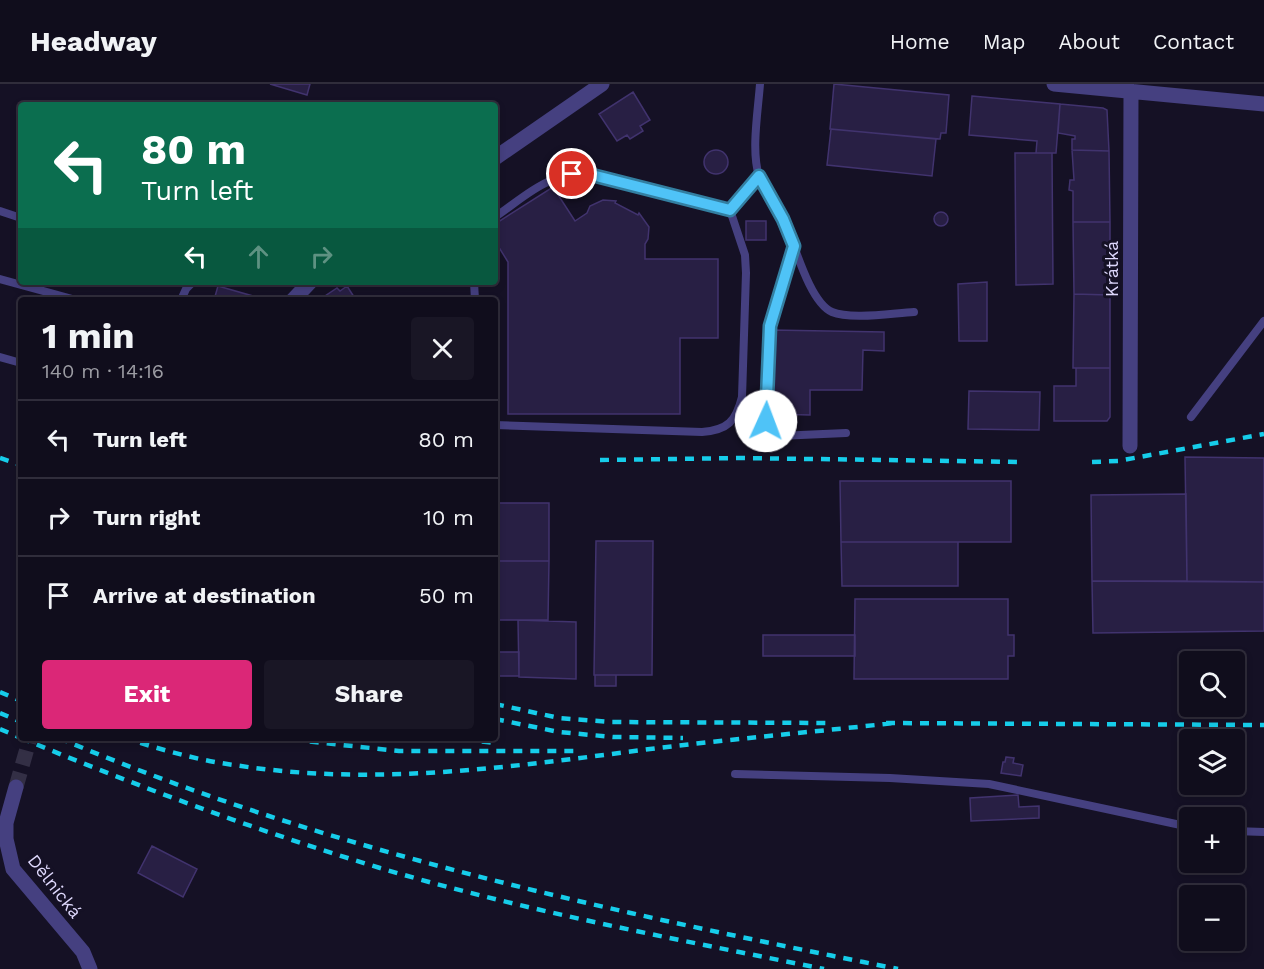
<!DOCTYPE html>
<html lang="en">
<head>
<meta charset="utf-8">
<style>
	:root { --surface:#100d1c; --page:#191625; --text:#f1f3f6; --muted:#9c9ca3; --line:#302d3b; --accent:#db2777 }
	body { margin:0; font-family:"Work Sans",sans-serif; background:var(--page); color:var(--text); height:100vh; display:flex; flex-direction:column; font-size:22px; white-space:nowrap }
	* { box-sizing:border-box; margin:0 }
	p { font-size:20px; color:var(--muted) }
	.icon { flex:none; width:33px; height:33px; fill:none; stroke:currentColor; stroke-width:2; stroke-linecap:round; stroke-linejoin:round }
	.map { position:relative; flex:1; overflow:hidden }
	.drawer { position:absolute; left:18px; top:213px; width:480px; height:444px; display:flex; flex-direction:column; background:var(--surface); border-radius:6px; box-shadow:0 3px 9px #0003,0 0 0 2px var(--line) }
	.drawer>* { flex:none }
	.banner { position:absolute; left:18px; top:18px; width:480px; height:183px; border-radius:6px; box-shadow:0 3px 9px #0003,0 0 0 2px var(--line); background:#0b6e4f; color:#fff; overflow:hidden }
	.fabs { position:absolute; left:1179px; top:567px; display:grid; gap:12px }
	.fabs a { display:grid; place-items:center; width:66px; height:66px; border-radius:6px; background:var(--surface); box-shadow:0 3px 9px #0003,0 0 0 2px var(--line); font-size:30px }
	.pin { position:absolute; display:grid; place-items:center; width:51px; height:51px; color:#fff; margin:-26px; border:3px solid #fff; border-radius:50%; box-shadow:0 2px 6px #0007 }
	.me { position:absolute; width:66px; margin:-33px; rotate:2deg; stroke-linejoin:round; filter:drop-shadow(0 0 4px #0008) }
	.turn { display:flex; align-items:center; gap:21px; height:126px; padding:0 24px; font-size:27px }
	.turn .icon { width:78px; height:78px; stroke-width:2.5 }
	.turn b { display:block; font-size:42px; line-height:51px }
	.lanes { display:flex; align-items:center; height:57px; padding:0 24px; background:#0003; justify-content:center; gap:30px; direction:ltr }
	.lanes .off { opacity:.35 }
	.round { display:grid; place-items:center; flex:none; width:63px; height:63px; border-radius:6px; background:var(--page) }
	.summary { display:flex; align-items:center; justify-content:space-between; height:102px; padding:0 24px }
	h1 { font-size:36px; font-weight:700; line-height:45px }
	.cta { display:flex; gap:12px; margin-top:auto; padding:12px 24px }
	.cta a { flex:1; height:69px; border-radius:6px; background:var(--accent); color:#fff; font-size:24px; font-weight:700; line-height:69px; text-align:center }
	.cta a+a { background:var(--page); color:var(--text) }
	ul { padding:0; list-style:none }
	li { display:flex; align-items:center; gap:18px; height:78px; padding:0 24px; border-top:2px solid var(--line) }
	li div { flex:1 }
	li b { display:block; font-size:22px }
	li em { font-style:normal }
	header { display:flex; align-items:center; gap:36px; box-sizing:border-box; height:84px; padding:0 30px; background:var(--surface); border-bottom:2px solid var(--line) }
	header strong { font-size:28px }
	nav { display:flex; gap:33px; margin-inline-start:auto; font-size:21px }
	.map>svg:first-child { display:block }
	.building { fill:#281f44; stroke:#41336e; stroke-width:1.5 }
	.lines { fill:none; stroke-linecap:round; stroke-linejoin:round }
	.minor-tunnel { stroke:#332f45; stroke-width:15; stroke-dasharray:15 8; stroke-linecap:butt }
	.service { stroke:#454080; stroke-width:8 }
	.minor { stroke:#454080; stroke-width:15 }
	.rail { stroke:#16cdea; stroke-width:4.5; stroke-dasharray:9 8; stroke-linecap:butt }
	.route-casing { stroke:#337fa1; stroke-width:15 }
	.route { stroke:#4fc3f7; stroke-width:10 }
	.labels { text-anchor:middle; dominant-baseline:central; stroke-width:6; stroke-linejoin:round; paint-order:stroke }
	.street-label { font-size:18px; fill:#ded8fc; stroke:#151125 }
</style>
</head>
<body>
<header>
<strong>Headway</strong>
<nav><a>Home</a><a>Map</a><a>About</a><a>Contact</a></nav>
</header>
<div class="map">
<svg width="1264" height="885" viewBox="0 0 1264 885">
	<rect width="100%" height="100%" fill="#151125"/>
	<path class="building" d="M270,0H310L307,11Z
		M834,0L949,11L946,49H941L940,55L830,45Z
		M633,8L650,36L640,42L643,47L630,55L627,51L617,57L599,30Z
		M972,12L1060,20L1056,69H1036L1037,57L969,51Z
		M1060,20L1103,24L1107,26L1109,67L1072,66V55H1075V52L1058,49Z
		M831,45L936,55L932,92L827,81Z
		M704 78a12 12 0 1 1 24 0a12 12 0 1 1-24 0Z
		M1072,66L1109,67L1110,138H1073V107L1069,106L1070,96H1074Z
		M1015,69H1052L1053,200L1016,201Z
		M553,103L575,137L587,129L590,122L603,116L616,117L615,119L638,131L639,129L649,143L648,155L645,160V175H718V254H680V330H508V178L495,157V140Z
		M934 135a7 7 0 1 1 14 0a7 7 0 1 1-14 0Z
		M746,137H766V156H746Z
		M1073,138H1110V211L1074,210Z
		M987,198V257H959L958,200Z
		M218,202L267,216H214Z
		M347,202L356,216H319L337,204L340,207Z
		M1074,210L1110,211V284H1073Z
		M771,246L884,248V267L863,266L862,306H810V331L771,330Z
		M1076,284H1110V333L1107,337H1054V302H1076Z
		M969,307L1040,308L1039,346L968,345Z
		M1185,373L1264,374V498L1187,497Z
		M840,397H1011V458H841Z
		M1186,410L1187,497H1092L1091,411Z
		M495,419H549V477H495Z
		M596,457H653L652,591H594Z
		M841,458H958V502H842Z
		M495,477H549L548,536H495Z
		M1092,497L1264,498V547L1093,549Z
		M855,515H1008V551H1014V572H1008V595H854Z
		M518,536L576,538V595L519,593Z
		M763,551H855V572H763Z
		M495,568H519V592H495Z
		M595,591H616V602H595Z
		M1006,673L1014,674L1013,679L1023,681L1021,692L1001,689L1003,678H1005Z
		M1018,711L1019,723L1039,722V734L971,737L970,714Z
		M152,762L197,785L183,813L138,789Z"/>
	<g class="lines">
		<path class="minor-tunnel" d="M16,703L30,654"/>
		<path class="service" d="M760,0C758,27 751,67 759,92C763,107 777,121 784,136C794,158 809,218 832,228C851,236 893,229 914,228
			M0,127L21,134
			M495,133C530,109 547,88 592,91L730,126
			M794,162L770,242L766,337L770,348L778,352L846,349
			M0,195L76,216
			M474,198L475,216
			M181,216L186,205L193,198
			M0,273L21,279
			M1191,333L1264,237
			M495,341L702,348C728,346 736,337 742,313L746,189L745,171L730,126L759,92
			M735,690L890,694L989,700L1190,743
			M1234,747L1264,748"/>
		<path class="minor" d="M1054,0L1264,20
			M495,74L602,0
			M293,216L310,198
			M1130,362L1131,7
			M16,703L6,739V755L13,785L83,868L90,885"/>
		<path class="rail" d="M0,374L21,381
			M600,376L744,374L1018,378
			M1092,378L1118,377L1264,350
			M0,608L21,617
			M495,620L559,634L610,638L832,639
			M0,629L21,638
			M495,635L559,648L613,653L683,654
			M886,639L1264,641
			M0,645L21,654
			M21,654C139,703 258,747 380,784C525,827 675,855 824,885
			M59,654C328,768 613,828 898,885
			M124,654C160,665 196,676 234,681C375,703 510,683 650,665C731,655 813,648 894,639
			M276,654L399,667H581
			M448,654L496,659"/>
	</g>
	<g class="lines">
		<g class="route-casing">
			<path id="route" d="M572,90L592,91L730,126L759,92L783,135L794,162L770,242L766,337"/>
		</g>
		<use href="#route" class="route"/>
	</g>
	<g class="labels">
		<g class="street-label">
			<text transform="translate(1111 185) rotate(-90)">Krátká</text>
			<text transform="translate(55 802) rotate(52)">Dělnická</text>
		</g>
	</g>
</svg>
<div class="fabs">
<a><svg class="icon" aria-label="search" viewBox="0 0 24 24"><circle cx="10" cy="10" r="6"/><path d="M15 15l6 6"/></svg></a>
<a><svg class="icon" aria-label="layers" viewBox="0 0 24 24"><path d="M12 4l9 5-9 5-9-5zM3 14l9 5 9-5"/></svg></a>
<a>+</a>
<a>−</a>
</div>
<div class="pin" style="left:572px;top:90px;background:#d93025"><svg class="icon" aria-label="arrive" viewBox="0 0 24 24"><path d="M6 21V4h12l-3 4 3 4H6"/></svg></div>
<svg class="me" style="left:766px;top:337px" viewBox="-20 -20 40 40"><circle r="19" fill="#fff"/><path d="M0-13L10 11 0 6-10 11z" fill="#4fc3f7"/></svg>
<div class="banner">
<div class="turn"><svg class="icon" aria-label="left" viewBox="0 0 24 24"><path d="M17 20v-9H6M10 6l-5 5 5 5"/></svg><div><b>80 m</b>Turn left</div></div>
<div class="lanes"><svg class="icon" aria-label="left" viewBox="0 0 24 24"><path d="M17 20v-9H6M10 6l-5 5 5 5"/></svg><svg class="icon off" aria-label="ahead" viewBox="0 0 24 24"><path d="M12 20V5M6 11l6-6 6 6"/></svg><svg class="icon off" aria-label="right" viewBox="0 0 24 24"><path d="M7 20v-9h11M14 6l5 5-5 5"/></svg></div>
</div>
<section class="drawer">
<div class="summary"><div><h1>1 min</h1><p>140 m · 14:16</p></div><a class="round"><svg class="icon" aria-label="close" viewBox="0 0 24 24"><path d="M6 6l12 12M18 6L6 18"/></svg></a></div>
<ul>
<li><svg class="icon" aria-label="left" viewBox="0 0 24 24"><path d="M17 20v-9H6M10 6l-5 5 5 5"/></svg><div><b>Turn left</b></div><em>80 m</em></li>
<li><svg class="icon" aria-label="right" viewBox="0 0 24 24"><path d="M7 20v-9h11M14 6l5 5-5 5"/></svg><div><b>Turn right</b></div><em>10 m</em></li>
<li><svg class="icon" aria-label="arrive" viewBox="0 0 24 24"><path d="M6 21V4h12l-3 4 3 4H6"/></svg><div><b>Arrive at destination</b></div><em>50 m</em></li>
</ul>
<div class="cta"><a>Exit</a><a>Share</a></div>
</section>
</div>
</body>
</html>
